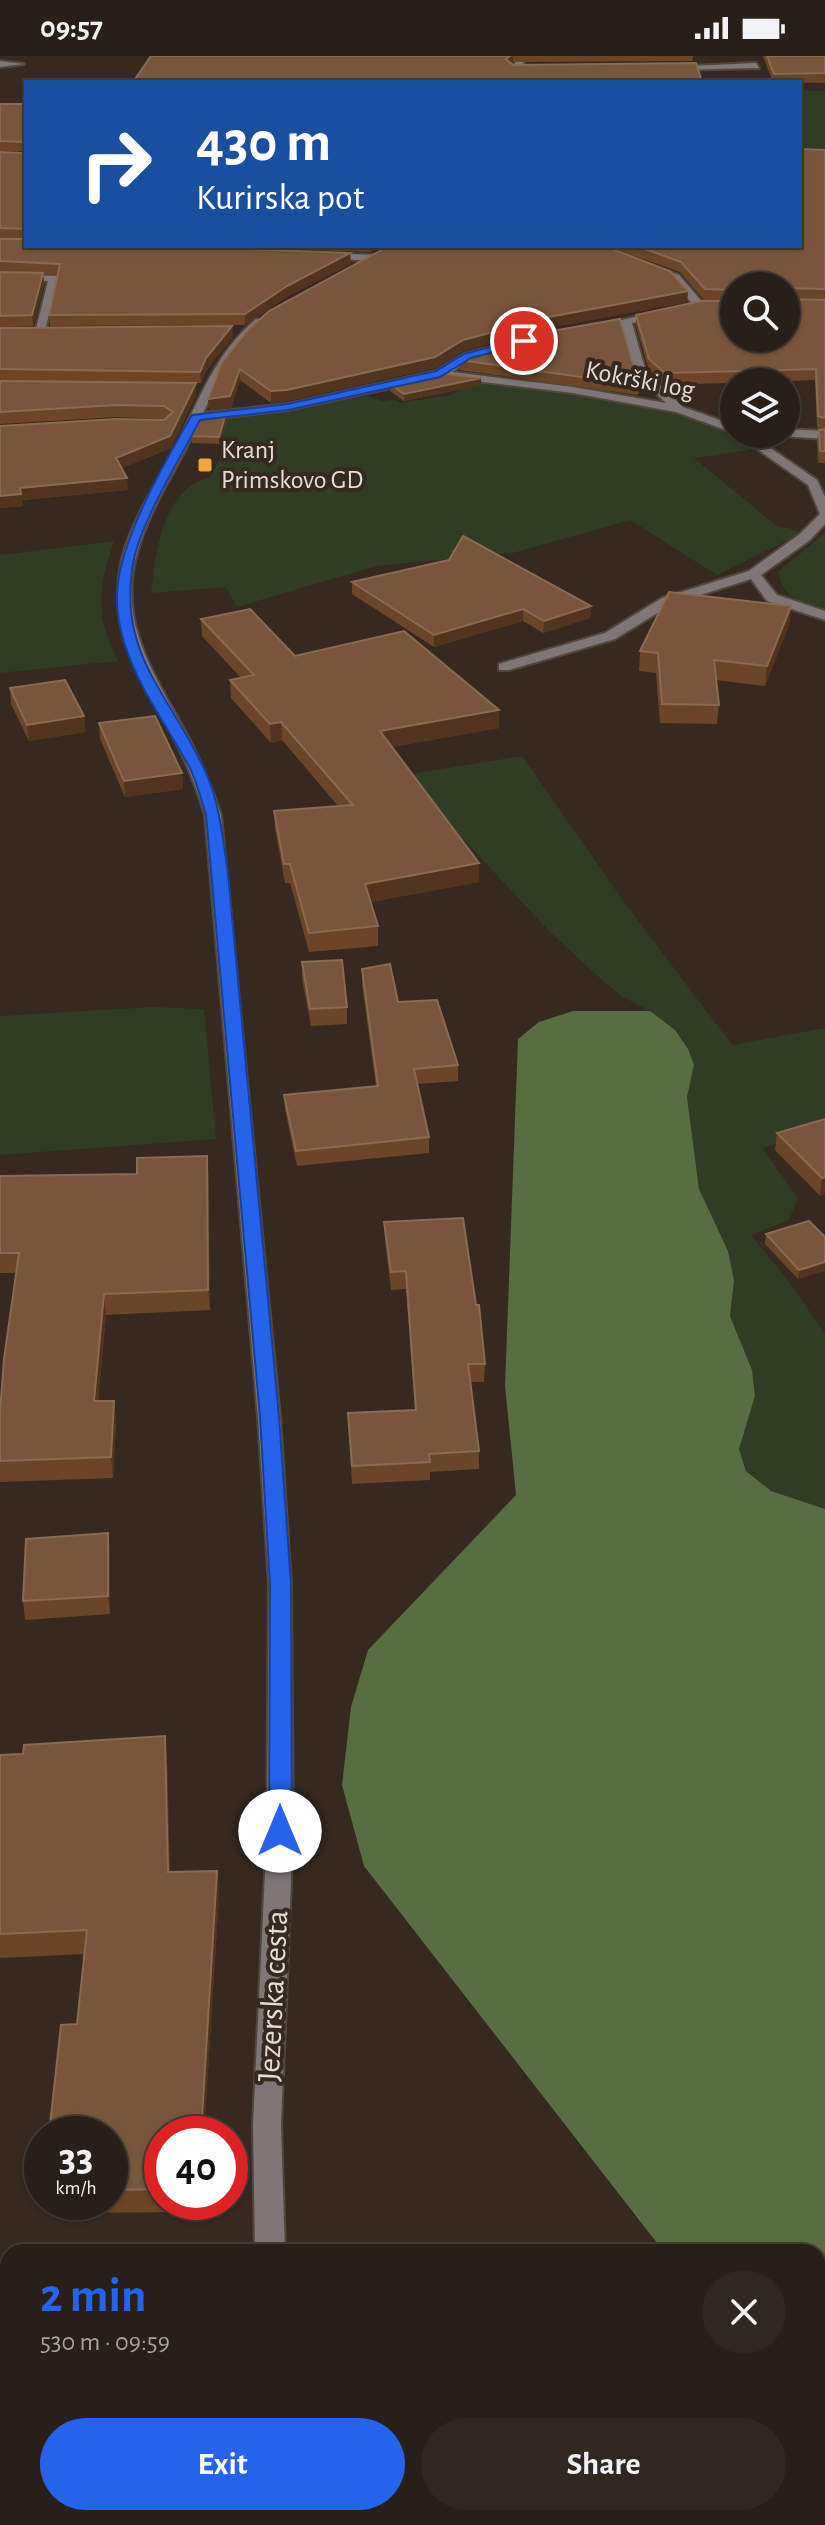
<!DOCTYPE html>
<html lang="en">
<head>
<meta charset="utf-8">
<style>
	:root { --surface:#281f18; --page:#302721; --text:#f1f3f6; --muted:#a5a2a2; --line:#443d37; --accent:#2563eb }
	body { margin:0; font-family:"Alegreya Sans",sans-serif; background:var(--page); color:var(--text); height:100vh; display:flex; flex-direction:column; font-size:30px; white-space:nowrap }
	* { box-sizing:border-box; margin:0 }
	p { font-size:26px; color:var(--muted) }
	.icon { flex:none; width:44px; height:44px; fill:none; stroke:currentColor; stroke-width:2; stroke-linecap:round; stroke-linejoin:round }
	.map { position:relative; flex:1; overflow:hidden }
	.side { position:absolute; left:0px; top:2188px; width:826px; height:282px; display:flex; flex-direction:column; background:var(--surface); border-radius:24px 24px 0 0; box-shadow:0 2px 6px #0004,0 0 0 2px var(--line) }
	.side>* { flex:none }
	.banner { position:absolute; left:24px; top:24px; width:778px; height:168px; border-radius:0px; box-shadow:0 2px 6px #0004,0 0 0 2px var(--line); background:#1a4fa0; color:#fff; overflow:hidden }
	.controls { position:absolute; left:720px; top:216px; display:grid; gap:16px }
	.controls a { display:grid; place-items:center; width:80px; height:80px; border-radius:50%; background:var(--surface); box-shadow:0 2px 6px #0004,0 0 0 2px var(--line); font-size:40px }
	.speed { position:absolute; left:24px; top:2060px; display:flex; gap:16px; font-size:40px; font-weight:700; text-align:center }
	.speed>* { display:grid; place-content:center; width:104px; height:104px; border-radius:50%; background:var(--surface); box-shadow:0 2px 6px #0004,0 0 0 2px var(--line); line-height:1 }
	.speed small { font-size:20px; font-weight:400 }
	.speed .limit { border:12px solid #d22; background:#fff; color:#111 }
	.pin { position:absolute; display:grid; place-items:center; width:68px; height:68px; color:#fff; margin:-34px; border:4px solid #fff; border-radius:50%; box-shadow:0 2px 8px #0007 }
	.me { position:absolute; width:88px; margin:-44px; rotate:0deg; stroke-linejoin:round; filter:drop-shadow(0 0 6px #0008) }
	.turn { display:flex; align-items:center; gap:28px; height:168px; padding:0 40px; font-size:36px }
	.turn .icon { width:104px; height:104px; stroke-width:2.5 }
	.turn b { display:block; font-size:56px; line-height:68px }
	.round { display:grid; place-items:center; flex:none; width:84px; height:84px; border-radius:42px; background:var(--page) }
	.headline { display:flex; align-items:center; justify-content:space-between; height:136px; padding:0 40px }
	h1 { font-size:48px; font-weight:700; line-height:60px; color:var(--accent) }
	.action { display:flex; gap:16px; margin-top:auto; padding:16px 40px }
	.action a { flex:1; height:92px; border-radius:48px; background:var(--accent); color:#fff; font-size:32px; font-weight:700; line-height:92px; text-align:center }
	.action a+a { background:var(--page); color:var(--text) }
	.status { display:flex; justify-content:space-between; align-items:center; height:56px; padding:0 40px; background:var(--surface); direction:ltr }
	.status svg { height:22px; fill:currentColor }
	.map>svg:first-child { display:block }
	.green { fill:#303c23 }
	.forest { fill:#586d40 }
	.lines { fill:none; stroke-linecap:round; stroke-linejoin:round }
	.minor-casing { stroke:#52463d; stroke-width:4 }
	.minor { fill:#7f7678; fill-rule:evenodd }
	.wall { fill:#6b4626 }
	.shaded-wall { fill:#50341c }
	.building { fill:#785639; stroke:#896b52; stroke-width:2 }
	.route { fill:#2563eb; stroke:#184099; stroke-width:2 }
	.poi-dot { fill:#efa73d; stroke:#362920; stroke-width:3 }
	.labels { text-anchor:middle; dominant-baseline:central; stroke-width:8; stroke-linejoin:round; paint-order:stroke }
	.far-street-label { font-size:26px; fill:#e4dcd6; stroke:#362920 }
	.far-poi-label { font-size:26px; fill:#e4dcd6; stroke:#362920; text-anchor:start }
	.street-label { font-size:32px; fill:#e4dcd6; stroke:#362920 }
</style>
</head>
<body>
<div class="status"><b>09:57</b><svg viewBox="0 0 49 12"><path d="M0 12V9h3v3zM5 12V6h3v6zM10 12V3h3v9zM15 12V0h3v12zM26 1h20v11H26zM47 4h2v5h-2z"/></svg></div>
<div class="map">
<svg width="825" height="2469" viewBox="0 0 825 2469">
	<rect width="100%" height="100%" fill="#362920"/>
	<path class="green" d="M800,35H825V101L800,100Z
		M479,323C556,334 698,345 757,393L694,402L778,471L789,472L801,478L717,519L630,464L513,497L376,510L237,551L226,531L151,537C156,496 162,432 211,421L219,404L225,362L369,340L383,346L395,344L400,347L451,339Z
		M825,477V554C802,547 780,542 779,515Z
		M114,485C98,532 95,560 118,605L0,617V499Z
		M522,700L622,843L732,989L825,972V1074L762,1092L798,1142L789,1164L751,1179L790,1227L825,1278V1453L771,1435L746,1415L739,1393L755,1340L752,1314L730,1260L734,1224L728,1195L699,1133L687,1041L694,1009L650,955L623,941L604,926L549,875L462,782L411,718Z
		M152,951L204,953L216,1083L0,1099V960Z"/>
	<path class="forest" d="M573,955H650L675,974L688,993L694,1009L687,1041L699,1133L728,1195L734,1224L730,1260L752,1314L755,1340L739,1393L746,1415L771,1435L825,1453V2447L818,2437V2196H664L364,1810L342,1729L351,1651L368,1594L516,1439L505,1330L518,983L539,966Z"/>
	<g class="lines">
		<g class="minor-casing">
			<path id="minor" d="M521,0H529L508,26H499Z
				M0,5L24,8L0,11Z
				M756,7L759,12L672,14L668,11Z
				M324,197L376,199L381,202L376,205L320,202L319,200Z
				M647,209L679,219L704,248V252H696L671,223L647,213Z
				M0,218L58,220L44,279L35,277L48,225L0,224Z
				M662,255L667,258L666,260L632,267L646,316L683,351L734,369V377L676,356L573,337L442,321L288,354L200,364C180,409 150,450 137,497C117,565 154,618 185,675C199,701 211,730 221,759L280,1361L291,1529L293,1775L281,2069L285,2196H255L253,2069L267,1775L269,1529L258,1361L205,759C196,730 185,702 170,675C140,618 105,566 123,499C134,460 158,425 176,390C200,342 215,298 256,263L265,265L227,307L203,357L288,348L436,315L464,298L498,289L502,290V294L472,302L452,316L573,331L666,347L635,317L621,269L595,274L590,271Z
				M786,373L825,375V383L782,380L786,378Z
				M736,378H750L817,424L825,441V468L810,484L761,519L777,539L825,555V564L767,545L751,523L672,548L615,583L509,614H499V608L605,577L662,542L749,515L800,478L820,458L808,429Z
				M267,2462H299V2469H267Z"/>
		</g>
		<use href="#minor" class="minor"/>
	</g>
	<path class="wall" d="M151,0H693L692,5L513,6L511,7L513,9Z
		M763,0H825V27L773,26Z
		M0,48H26V190H383L371,196L202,191L350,197L351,208L288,240L245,269L50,270L49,259L57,218H43L44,228L33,270L0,271V183H21L0,182V96L25,97L26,95H0Z
		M825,94V244L786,243L734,230V245L704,244L680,216L606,190H800Z
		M688,235L687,246L548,272L463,295L435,312L288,345L271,347L240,324L231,352L209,354L208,343L222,306Z
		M787,244H825V407H818L817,385L819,374H823L817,372L815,324L664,329L649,314L636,270V259Z
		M232,270L233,281L207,313L201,327L78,326L196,327V339L171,392L122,412L128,434L22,444L23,450L0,452V370L164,364L166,363L117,361L0,368V272Z
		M460,304L643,330L638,339L460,314Z
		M481,322V329L404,345L390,335V328Z
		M226,357L227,365L219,388L192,387V380Z
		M352,526L591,550L590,562L543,577L523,565L434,591L352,538Z
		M791,550L789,569L765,630L716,624L719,649L717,668L660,667L656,617L639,615L640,595Z
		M201,563L295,600L499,654V672L392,691L479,826L370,846L378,870V890L309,896L290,827H285L275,773L274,755L338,750L282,684L271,687L231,642L230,624L241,622L202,580Z
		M10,632L84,660L85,676L29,685L11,648Z
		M99,667L182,717L183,733L125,741L100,683Z
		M302,906L347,951V968L311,970L302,923Z
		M362,913L458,1009V1025L417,1028L429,1081V1097L297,1110L285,1054L284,1039L376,1030L362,928Z
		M825,1063V1138L820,1140L775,1094L777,1077Z
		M207,1100L210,1254L106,1259L98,1345H114L116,1365L113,1422L0,1426V1356L16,1217H0V1120L137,1118Z
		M809,1165L798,1223L765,1188L766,1178Z
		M384,1166L485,1308L484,1326H471L479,1395V1413L430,1416V1424L352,1428L348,1357L415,1354L406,1233L391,1234L385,1184Z
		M108,1477L110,1496V1558L25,1564L23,1545Z
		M0,1699L167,1703L170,1816L217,1815L219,1839L204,2078H162V2146H200L199,2156L46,2157L44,2146H110V2078L77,1968L85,1898L0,1902Z
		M0,2232H8V2384H0Z"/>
	<path class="shaded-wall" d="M510,0H513V6L506,12V3Z
		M371,190H383L371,196Z
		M350,197L351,208L288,240L245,269V258L287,230Z
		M43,217L44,228L33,270L32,259Z
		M688,235L687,246L548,272L463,295L435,312L288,345L271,347V335L549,261Z
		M232,270L233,281L207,313L201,327L200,316L206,302Z
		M240,313V324L231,352L209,354L208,343Z
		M643,319V330L638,339V329Z
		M481,322V329L404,345V338Z
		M196,327V339L171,392L117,414L116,402L170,380Z
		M226,357L227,365L219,388V381Z
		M127,422L128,434L22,444L23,450L0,452V440L20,432Z
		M591,550L590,562L543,577L544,565Z
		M791,550L789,569L765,630L767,610Z
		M523,553V565L434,591V579Z
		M499,654V672L380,693V675Z
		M84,660L85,676L29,685L27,669Z
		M281,666L282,684L271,687L270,668Z
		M182,717L183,733L125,741L124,725Z
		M479,807V826L365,847V828Z
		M207,1100L209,1120L210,1254L208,1234Z
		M825,1121V1138L820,1140L822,1122Z
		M825,1206V1215L798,1223L799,1214Z
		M104,1238L106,1259L96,1366L94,1345Z
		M114,1345L116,1365L113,1422L111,1401Z
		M108,1477L110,1496V1558L108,1540Z
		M165,1680L167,1703L170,1839L168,1816Z
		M217,1815L219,1839L204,2078H201Z"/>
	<path class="building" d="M151,0H510L506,3L513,9L696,7L702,26H133Z
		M767,0H825V17L774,18Z
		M0,48H26V86L0,85Z
		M800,93L825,94V233L787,232L786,235V230H734V234L705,233L681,206L637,190H800Z
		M26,95V173L0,172V96L25,97Z
		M0,183H26V190H168L350,197L287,230L245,258L49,259L60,208L0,205Z
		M389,190H604L670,215L688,235L549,261L463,284L435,301L287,334L271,335L240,313L230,340L208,343L222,306L247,275L269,255Z
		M0,216L43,217L32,259L0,260Z
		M786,243L825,244V362L818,360L816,313L665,317L649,303L636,259L701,245H734V282H786Z
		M620,263L633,308L643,319L638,329L460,304L513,282Z
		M232,270L206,302L200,316L0,313V272Z
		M440,317L481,322L404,338L390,328Z
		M0,325L196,327L170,380L116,402L127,422L20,432L21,438L0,440V370L116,363L164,364L173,356L164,350L116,349L0,356Z
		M226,357L219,381L192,380L202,361Z
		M825,373V395H820L819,374Z
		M463,480L591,550L544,565L523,553L434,579L352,526L449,504Z
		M669,536L791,550L767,610L714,604L719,649L662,648L658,597L640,595Z
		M250,553L295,600L404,575L499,654L380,675L479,807L365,828L378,870L309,877L290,808H284L274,755L353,749L281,666L270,668L230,624L254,619L201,563Z
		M65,624L84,660L27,669L10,632Z
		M155,660L182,717L124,725L99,667Z
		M342,904L347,951L310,953L302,906Z
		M390,908L398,946L437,944L458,1009L414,1013L429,1081L296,1095L284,1039L378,1030L362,913Z
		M825,1063V1121L822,1122L777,1077Z
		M207,1100L208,1234L104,1238L94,1345H114L111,1401L0,1405V1356L4,1303L19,1197H0V1120L137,1118V1102Z
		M463,1162L476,1249H479L485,1308H468L479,1395L429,1398L430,1406L352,1410L348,1357L416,1354L406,1215L391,1216L384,1166Z
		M809,1165L825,1181V1206L799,1214L766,1178Z
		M108,1477V1540L23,1545L26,1483Z
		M165,1680L168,1816L217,1815L201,2078H162V2133L110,2134V2078H49L61,1969L77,1968L87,1874L0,1878V1699L23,1698L24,1689Z
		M0,2232H8V2359L0,2360Z
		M582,2462H684L710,2469H581Z"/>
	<path class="route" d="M524,282L528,283V287L471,302L440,321L288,354L200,364C181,401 142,464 134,503C115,598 171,638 206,717C220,749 223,783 228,818L279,1361L291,1529L292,1775L288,1781L280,1784L272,1781L269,1775L270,1529L260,1361L206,759C201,743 197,727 190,712C174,682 153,653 138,621C126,596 116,567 117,539C118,487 165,405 192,359L288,348L436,315L464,298Z"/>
	<rect class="poi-dot" x="197" y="401" width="16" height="16" rx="4"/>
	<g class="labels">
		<g class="far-street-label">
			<text transform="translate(640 324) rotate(11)">Kokrški log</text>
		</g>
		<g class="far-poi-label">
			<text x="221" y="394">Kranj<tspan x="221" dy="30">Primskovo GD</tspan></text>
		</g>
		<g class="street-label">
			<text transform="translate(273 1940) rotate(-87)">Jezerska cesta</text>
		</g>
	</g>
</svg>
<div class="controls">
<a><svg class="icon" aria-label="search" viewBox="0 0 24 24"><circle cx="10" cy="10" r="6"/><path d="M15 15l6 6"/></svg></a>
<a><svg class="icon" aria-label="layers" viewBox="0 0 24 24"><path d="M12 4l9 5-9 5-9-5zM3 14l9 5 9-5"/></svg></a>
</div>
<div class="speed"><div>33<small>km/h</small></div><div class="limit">40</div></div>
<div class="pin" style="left:524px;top:285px;background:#d93025"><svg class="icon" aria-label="arrive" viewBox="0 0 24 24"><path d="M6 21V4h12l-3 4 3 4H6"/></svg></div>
<svg class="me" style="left:280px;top:1775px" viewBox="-20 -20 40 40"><circle r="19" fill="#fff"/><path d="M0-13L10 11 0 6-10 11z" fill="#2563eb"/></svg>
<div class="banner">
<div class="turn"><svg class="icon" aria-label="right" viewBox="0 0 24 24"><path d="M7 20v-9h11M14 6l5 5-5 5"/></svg><div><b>430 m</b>Kurirska pot</div></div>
</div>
<section class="side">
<div class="headline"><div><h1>2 min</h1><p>530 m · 09:59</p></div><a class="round"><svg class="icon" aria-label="close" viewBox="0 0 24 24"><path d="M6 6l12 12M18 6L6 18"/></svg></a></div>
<div class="action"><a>Exit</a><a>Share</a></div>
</section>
</div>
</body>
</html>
